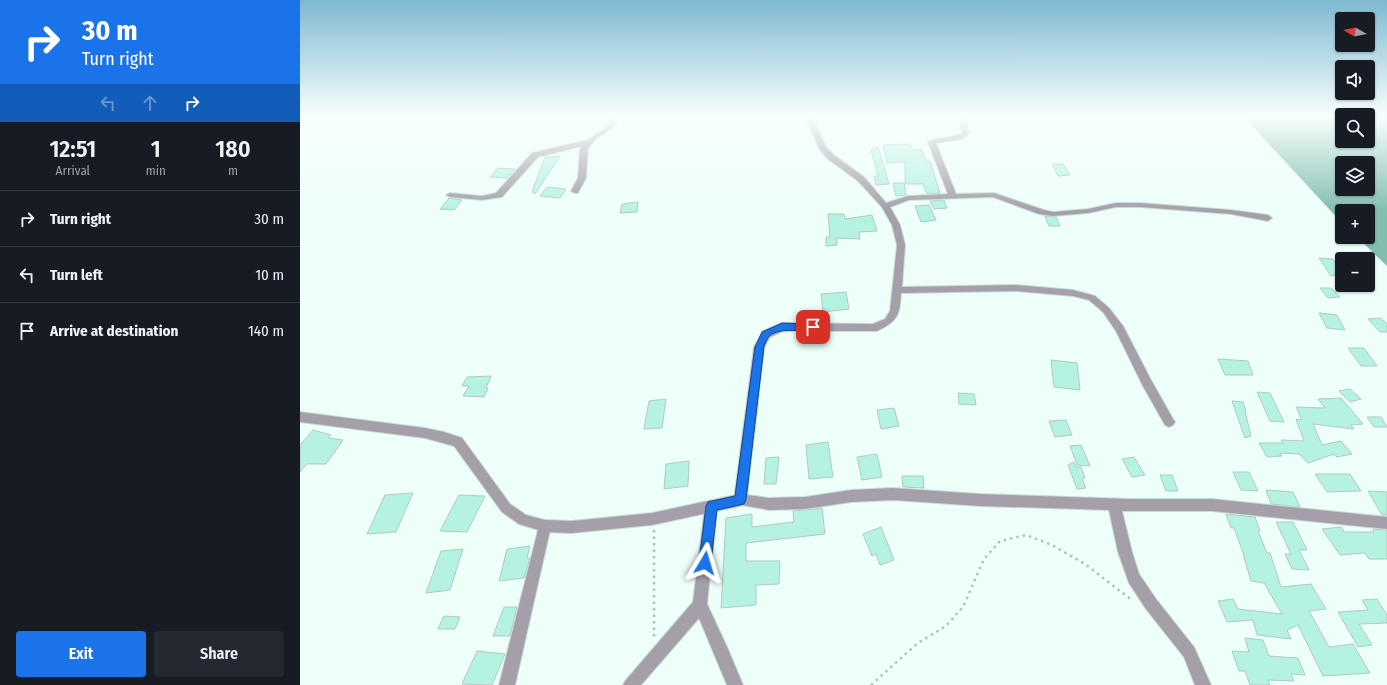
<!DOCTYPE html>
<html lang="en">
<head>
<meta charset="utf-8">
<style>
	:root { --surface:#171b24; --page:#242831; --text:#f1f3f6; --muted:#9ea1a6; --line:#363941; --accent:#1a73e8 }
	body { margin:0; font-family:"Fira Sans Condensed",sans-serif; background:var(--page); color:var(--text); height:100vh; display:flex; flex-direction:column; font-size:15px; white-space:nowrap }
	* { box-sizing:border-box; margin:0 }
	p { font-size:13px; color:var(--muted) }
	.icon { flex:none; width:22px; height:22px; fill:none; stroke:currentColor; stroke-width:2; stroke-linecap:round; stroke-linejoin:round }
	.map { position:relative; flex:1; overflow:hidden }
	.side { display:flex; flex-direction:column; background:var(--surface); width:300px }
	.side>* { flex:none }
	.guide { background:#1a73e8; color:#fff; overflow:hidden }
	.needle { width:26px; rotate:279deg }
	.tools { position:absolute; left:1035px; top:12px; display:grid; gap:8px }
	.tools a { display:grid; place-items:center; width:40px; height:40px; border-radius:4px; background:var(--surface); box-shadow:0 1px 3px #0004; font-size:20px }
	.pin { position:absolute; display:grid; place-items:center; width:34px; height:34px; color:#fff; margin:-17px; border-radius:8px; box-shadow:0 2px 6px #0006 }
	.me { position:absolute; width:44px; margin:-22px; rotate:7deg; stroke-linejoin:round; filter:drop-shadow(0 0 3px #0008) }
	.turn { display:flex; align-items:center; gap:14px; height:84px; padding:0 16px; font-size:18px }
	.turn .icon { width:52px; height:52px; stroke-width:2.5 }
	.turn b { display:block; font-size:28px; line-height:34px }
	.lanes { display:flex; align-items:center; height:38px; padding:0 16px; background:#0003; justify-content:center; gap:20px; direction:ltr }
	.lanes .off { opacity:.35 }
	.eta { display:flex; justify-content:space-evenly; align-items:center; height:68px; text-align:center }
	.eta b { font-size:24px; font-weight:600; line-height:28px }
	.button { display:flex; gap:8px; margin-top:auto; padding:8px 16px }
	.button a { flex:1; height:46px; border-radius:4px; background:var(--accent); color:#fff; font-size:16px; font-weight:600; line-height:46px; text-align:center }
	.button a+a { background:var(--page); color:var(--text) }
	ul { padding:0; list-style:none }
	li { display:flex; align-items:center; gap:12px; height:56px; padding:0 16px; border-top:1px solid var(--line) }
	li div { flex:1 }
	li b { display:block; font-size:15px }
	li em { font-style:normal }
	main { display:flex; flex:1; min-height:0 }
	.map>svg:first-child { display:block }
	.water { fill:#83bdaf; fill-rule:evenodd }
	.building { fill:#b6f2e2; stroke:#afcac3 }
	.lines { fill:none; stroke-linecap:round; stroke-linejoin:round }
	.minor-casing { stroke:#cadad5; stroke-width:2 }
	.tertiary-casing { stroke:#cadad5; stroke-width:2 }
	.path { stroke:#b1c0bb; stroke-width:2.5; stroke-dasharray:2.5 4; stroke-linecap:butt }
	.minor { fill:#a49fa9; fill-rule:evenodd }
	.tertiary { fill:#a49fa9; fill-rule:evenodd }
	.route { fill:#1a73e8; stroke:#114b97 }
</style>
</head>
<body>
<main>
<section class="side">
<div class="guide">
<div class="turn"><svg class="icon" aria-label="right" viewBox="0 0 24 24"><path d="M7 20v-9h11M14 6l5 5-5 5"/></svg><div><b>30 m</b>Turn right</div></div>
<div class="lanes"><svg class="icon off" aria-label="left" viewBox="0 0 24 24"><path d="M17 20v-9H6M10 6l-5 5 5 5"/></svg><svg class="icon off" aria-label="ahead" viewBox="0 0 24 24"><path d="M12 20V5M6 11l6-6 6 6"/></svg><svg class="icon" aria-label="right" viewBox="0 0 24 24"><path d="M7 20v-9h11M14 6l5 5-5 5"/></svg></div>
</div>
<div class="eta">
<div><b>12:51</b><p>Arrival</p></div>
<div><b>1</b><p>min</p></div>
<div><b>180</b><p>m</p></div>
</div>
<ul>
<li><svg class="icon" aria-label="right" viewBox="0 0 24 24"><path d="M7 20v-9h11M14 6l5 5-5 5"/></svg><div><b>Turn right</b></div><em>30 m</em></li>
<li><svg class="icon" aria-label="left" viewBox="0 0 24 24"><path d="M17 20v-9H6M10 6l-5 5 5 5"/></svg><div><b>Turn left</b></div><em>10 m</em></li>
<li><svg class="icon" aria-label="arrive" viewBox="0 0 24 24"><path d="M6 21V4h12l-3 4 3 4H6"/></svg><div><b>Arrive at destination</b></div><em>140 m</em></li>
</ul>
<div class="button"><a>Exit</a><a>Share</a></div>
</section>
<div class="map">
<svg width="1087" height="685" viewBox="0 0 1087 685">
	<rect width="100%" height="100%" fill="#eefffa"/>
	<path class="water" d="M943,116H1042V141H1068V116H1087V266L1057,237H1068V211H1042V223ZM1042,163H1068V189H1042Z"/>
	<path class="building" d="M610,144L613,150L621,149L627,161H630L640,193L627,194L623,184H605V162L587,163L583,145Z
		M578,147L589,184L576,185L574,176H578L571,150Z
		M260,156L235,194L232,192L245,157Z
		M752,164H763L770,175L758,176Z
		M198,168L215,169L207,178L190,177Z
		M593,183H604L606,195L596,196Z
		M247,187L266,189L260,198L240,196Z
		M149,198L162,200L154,210L140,209Z
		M644,200L647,208L634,209L630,201Z
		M338,202L337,212L320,213L322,204Z
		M629,205L636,220L621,222L615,206Z
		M528,214H544L545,219L572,215L577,231L559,232L560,239L537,238V245L526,246V237H530Z
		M745,216L756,217L760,226H749Z
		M1019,258L1033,259L1042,274L1031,276Z
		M1020,288H1031L1040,297L1028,298Z
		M546,292L549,309L523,312L521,294Z
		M1019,313L1037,315L1045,330L1027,328Z
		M1081,318L1087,324V332H1080L1068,319Z
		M1048,348H1064L1077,366H1061Z
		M918,359L948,361L953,375H925Z
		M751,360L777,363L780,390L754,387Z
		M191,376L186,388H188L184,397L163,396L169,386H162L167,377Z
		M1050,389L1061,399L1050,402L1039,391Z
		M957,392L970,393L984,422L970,421Z
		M658,393L674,394L676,405L659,404Z
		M1041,398L1063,424L1051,425L1054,429L1013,424L1022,445L1041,441L1052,454L1037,457L1034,454L1008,463L999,454L980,453L982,456L967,457L959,443H983L981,440L1004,441L996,419L1002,420L996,407L1025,408L1018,399Z
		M366,399L362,428L344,429L349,401Z
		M932,401L943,402L946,411H945L951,436L945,438Z
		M594,408L599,426L581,429L577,410Z
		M1067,417H1081L1087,427H1074Z
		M766,420L772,435L755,437L749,421Z
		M13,430L31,435L28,438L43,440L26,464H7L0,472V445Z
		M528,442L533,477L509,479L506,445Z
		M781,445L790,466L777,465L770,446Z
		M577,454L582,477L562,480L557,457Z
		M479,457L476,484H464L466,458Z
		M834,457L845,475L832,477L822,459Z
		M389,461L388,486L364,489L366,464Z
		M774,462L776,467H781L785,478L782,479L786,488L777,489L768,465Z
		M933,472H949L958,491L941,490Z
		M1015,474H1050L1061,491L1027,492Z
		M860,475H872L878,491H866Z
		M602,476H623L624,488L603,487Z
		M966,490L993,492L1000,507L971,504Z
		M1068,491L1087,492V515H1082Z
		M113,493L96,532L67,534L85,495Z
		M159,495L185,496L167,532L140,531Z
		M522,508L525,534L446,543V561H480L479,584L456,585V605L421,608L426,518L452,514V527L494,522L493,511Z
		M926,514L955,517L960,531H958L967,553H970L981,587L1011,584L1026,609L1009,611L1029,647L1053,644L1070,673L1023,676L998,625L987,630L991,639L957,635L953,620L927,622L918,601L933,599L938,609L982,614L964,583L951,581L943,554L944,555L934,528H931Z
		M976,522H993L1007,550H999L1009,570L992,569L985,554H991Z
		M581,527L594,560L580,565L576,554L572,556L563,534Z
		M1041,527L1044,532H1074L1073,529L1087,530V559H1069L1065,553L1040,555L1022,529Z
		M230,546L227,558H230L224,578L199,581L207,549Z
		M163,549L150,590L126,593L141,551Z
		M1077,599L1087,615V623L1059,624L1072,645L1058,647L1038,612L1068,610L1062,600Z
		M204,607H217L210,636H193Z
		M144,616L160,617L155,629H138Z
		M945,638L963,640L969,656L998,658L1005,675L991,674L994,681L968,680L970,685H950L945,671H939L932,651L949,652Z
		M177,651L205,654L192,685L162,684Z"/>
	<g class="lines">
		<g class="minor-casing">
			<path id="minor" d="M313,116H320L313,128L297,138L288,148L286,178L278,193H275L271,191L278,178L280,148L282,146L238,157L202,197L182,200L150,197L146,195L150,193L182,196L196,193L232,153L288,140L308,126Z
				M505,116H512L526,147L534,155L564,177L586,203L608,196L648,194L628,142L632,140L662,134L659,116H665L669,132L667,136L662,139L636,143L656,194L694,193L744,210L753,212L788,209L816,203H840L931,210L968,215L972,218L968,221L931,214L840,207H816L788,213L753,216L739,214L693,197L609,200L590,207L600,225L605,245L602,287L715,285L773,290L795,296L809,308L823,326L851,380L873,419L875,422L873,425L869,427L865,425L843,386L816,331L803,312L789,300L773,296L715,291L601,293C600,315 598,321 577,331H483L470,337L464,347L447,495L469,498L505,497L551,490L593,488L680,494L830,499H912L1087,517V529L912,511H822L832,552L839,574L856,599L894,647L911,685H895L884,657L846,609L829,583L818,552L809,510L680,506L593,500L551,502L505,509L469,510L436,504L434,500L454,347L463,331L482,323L573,324L585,319L590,311L597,245L592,225L582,207L558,181L528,159L520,150Z
				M411,500L415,502L417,506L407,604L427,647L443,685H427L399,618L341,685H323L326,680L393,602L405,506L407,502Z
				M245,520L249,522L251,526L215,685H199L239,526L241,522Z"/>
		</g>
		<g class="tertiary-casing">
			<path id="tertiary" d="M0,412L125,428L144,432L162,438L210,504L226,515L245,520L272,521L352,513L440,494L444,496L446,500L444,504L440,506L352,525L272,533L245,532L219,524L202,512L154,446L125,438L0,422Z"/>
		</g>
		<path class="path" d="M354,530V639
			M571,685L618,643L646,626L663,607L684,559L700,541L726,535L752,545L785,564L833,601"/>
		<use href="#minor" class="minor"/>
		<use href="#tertiary" class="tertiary"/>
	</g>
	<linearGradient id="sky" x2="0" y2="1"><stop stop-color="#7fb8d1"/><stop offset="0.55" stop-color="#f7fffd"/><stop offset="1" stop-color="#f7fffd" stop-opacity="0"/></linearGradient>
	<rect width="1087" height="212" fill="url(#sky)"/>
	<path class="route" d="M482,323L513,324L517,327C512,335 482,325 469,336C467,338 465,344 464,347L446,500L444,504L417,510L411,563L409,567L405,569L401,567L399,563L406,506L408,502L435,496L455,347L462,332Z"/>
</svg>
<div class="tools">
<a><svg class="needle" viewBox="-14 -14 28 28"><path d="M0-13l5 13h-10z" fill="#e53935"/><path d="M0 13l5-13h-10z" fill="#9ea1a6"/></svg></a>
<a><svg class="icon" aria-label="sound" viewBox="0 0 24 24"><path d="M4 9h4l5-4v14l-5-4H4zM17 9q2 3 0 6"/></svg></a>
<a><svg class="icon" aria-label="search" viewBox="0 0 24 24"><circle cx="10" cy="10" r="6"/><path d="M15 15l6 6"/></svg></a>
<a><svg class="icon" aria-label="layers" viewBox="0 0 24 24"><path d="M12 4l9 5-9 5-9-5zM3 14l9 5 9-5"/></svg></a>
<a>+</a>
<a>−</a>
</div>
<div class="pin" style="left:513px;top:327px;background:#d93025"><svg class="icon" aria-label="arrive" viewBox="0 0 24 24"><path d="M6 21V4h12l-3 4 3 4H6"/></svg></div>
<svg class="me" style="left:405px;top:563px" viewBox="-20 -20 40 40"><path d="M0-17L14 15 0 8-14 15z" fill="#1a73e8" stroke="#fff" stroke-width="4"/></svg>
</div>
</main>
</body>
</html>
